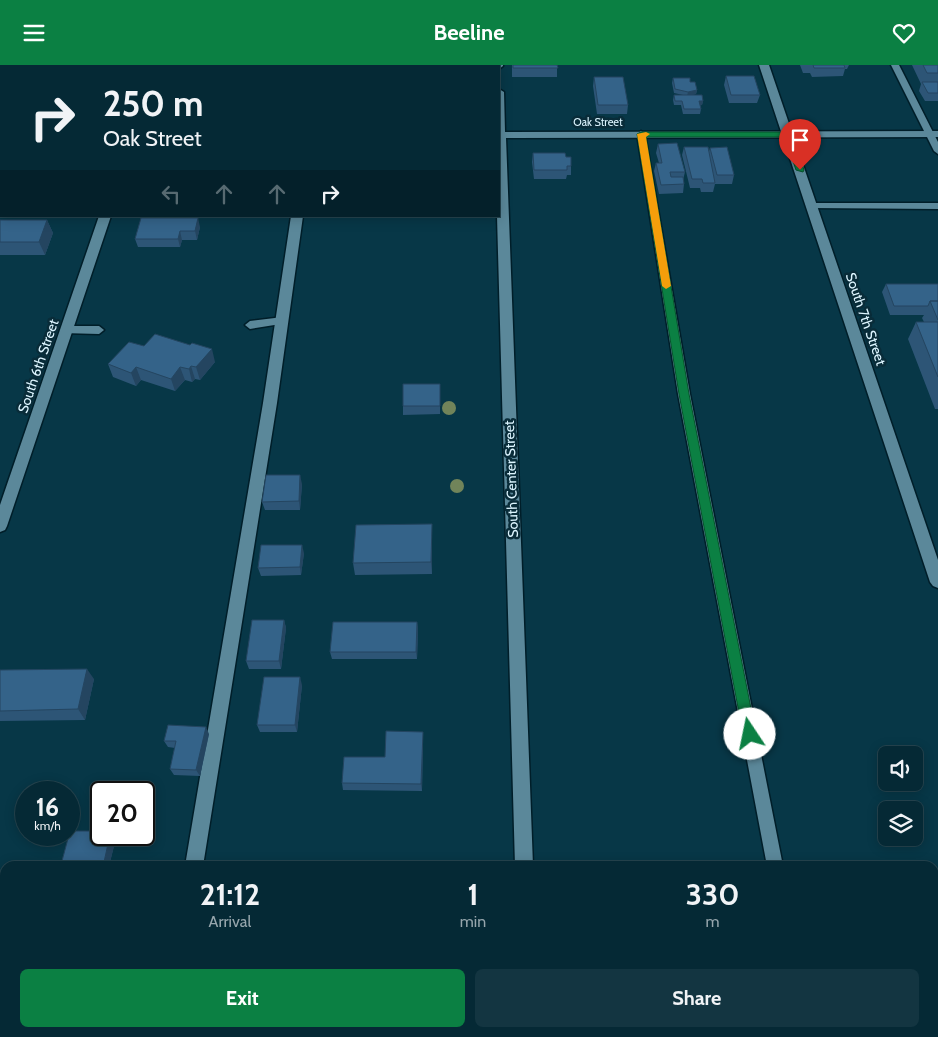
<!DOCTYPE html>
<html lang="en">
<head>
<meta charset="utf-8">
<style>
	:root { --surface:#052935; --page:#133541; --text:#f1f3f6; --muted:#97a6ad; --line:#264550; --accent:#0b8043 }
	body { margin:0; font-family:Cabin,sans-serif; background:var(--page); color:var(--text); height:100vh; display:flex; flex-direction:column; font-size:19px; white-space:nowrap }
	* { box-sizing:border-box; margin:0 }
	p { font-size:16px; color:var(--muted) }
	.icon { flex:none; width:28px; height:28px; fill:none; stroke:currentColor; stroke-width:2; stroke-linecap:round; stroke-linejoin:round }
	.map { position:relative; flex:1; overflow:hidden }
	.panel { position:absolute; left:0px; top:796px; width:939px; height:176px; display:flex; flex-direction:column; background:var(--surface); border-radius:15px 15px 0 0; box-shadow:0 2px 12px #0003,0 0 0 1px var(--line) }
	.panel>* { flex:none }
	.hud { position:absolute; left:0px; top:0px; width:500px; height:152px; box-shadow:0 2px 12px #0003,0 0 0 1px var(--line); background:#052935; color:var(--text); overflow:hidden }
	.controls { position:absolute; left:878px; top:681px; display:grid; gap:10px }
	.controls a { display:grid; place-items:center; width:45px; height:45px; border-radius:8px; background:var(--surface); box-shadow:0 2px 12px #0003,0 0 0 1px var(--line); font-size:25px }
	.speed { position:absolute; left:15px; top:716px; display:flex; gap:10px; font-size:25px; font-weight:700; text-align:center }
	.speed>* { display:grid; place-content:center; width:65px; height:65px; border-radius:50%; background:var(--surface); box-shadow:0 2px 12px #0003,0 0 0 1px var(--line); line-height:1 }
	.speed small { font-size:12px; font-weight:400 }
	.speed .limit { border:2px solid #111; border-radius:8px; background:#fff; color:#111 }
	.pin { position:absolute; display:grid; place-items:center; width:42px; height:42px; color:#fff; margin:-51px -21px; border-radius:50% 50% 50% 0; rotate:-45deg; box-shadow:0 0 5px #0007 }
	.pin .icon { rotate:45deg }
	.me { position:absolute; width:55px; margin:-28px; rotate:349deg; stroke-linejoin:round; filter:drop-shadow(0 0 4px #0008) }
	.turn { display:flex; align-items:center; gap:18px; height:105px; padding:0 20px; font-size:22px }
	.turn .icon { width:65px; height:65px; stroke-width:2.5 }
	.turn b { display:block; font-size:35px; line-height:42px }
	.lanes { display:flex; align-items:center; height:48px; padding:0 20px; background:#0003; justify-content:center; gap:25px; direction:ltr }
	.lanes .off { opacity:.35 }
	.eta { display:flex; justify-content:space-evenly; align-items:center; height:85px; text-align:center }
	.eta b { font-size:30px; font-weight:800; line-height:35px }
	.primary-button { display:flex; gap:10px; margin-top:auto; padding:10px 20px }
	.primary-button a { flex:1; height:58px; border-radius:8px; background:var(--accent); color:#fff; font-size:20px; font-weight:800; line-height:58px; text-align:center }
	.primary-button a+a { background:var(--page); color:var(--text) }
	header { display:flex; justify-content:space-between; align-items:center; height:65px; padding:0 20px; background:var(--accent); color:#fff; font-size:22px; font-weight:800 }
	.map>svg:first-child { display:block }
	.lines { fill:none; stroke-linecap:round; stroke-linejoin:round }
	.lane-casing { stroke:#001e29; stroke-width:3 }
	.street-casing { stroke:#001e29; stroke-width:3 }
	.secondary-casing { stroke:#001e29; stroke-width:3 }
	.lane { fill:#5b889a; fill-rule:evenodd }
	.street { fill:#5b889a; fill-rule:evenodd }
	.secondary { fill:#5b889a; fill-rule:evenodd }
	.tree { fill:#71845a }
	.wall { fill:#2d5576 }
	.shaded-wall { fill:#244560 }
	.building { fill:#346389; stroke:#244560 }
	.route { fill:#0b8043; stroke:#07532c }
	.slow { fill:#f59e0b }
	.labels { text-anchor:middle; dominant-baseline:central; stroke-width:5; stroke-linejoin:round; paint-order:stroke }
	.far-street-label { font-size:11px; fill:#ddf5ff; stroke:#092c39 }
	.street-label { font-size:14px; fill:#ddf5ff; stroke:#092c39 }
</style>
</head>
<body>
<header><svg class="icon" aria-label="menu" viewBox="0 0 24 24"><path d="M4 6h16M4 12h16M4 18h16"/></svg>Beeline<svg class="icon" aria-label="heart" viewBox="0 0 24 24"><path d="M12 20l-8-8c-3-5 5-10 8-4 3-6 11-1 8 4z"/></svg></header>
<div class="map">
<svg width="938" height="972" viewBox="0 0 938 972">
	<rect width="100%" height="100%" fill="#073747"/>
	<g class="lines">
		<g class="lane-casing">
			<path id="lane" d="M891,0H899L938,77V89L934,86Z
				M1,59V66L0,67V60Z
				M641,66L645,69L690,329L783,801H767L678,329L637,69Z
				M812,138H938V144L809,143L807,141Z
				M283,252L287,254L288,256L287,258L250,264L245,260L250,256Z
				M66,261H99L104,265L99,269L62,268L61,265Z
				M764,968H780V972H764Z"/>
		</g>
		<g class="street-casing">
			<path id="street" d="M493,0H503V1L499,4V1Z
				M499,24L504,27L505,67L938,66V72L506,73L533,801H515L497,151Z
				M0,67H1V73H0Z
				M291,151H303L277,338L203,801H185L263,338Z
				M934,876H938V896H934Z
				M0,878H5V898H0Z
				M117,968H137L136,972H116Z
				M452,968H472V972H452Z"/>
		</g>
		<g class="secondary-casing">
			<path id="secondary" d="M759,0H769L938,495V523L933,521L930,517Z
				M99,151H111L7,461L5,465L0,467V440Z"/>
		</g>
		<use href="#lane" class="lane"/>
		<use href="#street" class="street"/>
		<use href="#secondary" class="secondary"/>
	</g>
	<g class="tree">
		<circle cx="449" cy="343" r="7"/>
		<circle cx="457" cy="421" r="7"/>
	</g>
	<path class="wall" d="M512,0H557V12H512Z
		M800,0H849L847,4H845L843,11L812,12L810,8H803Z
		M912,0H938V36H925L919,26L921,19Z
		M726,11L760,30L757,38H729L724,20Z
		M594,12L628,40L627,49H597L593,21Z
		M673,13L690,17L697,25L696,29L691,30L703,36L702,40H700L701,44L700,49H683L681,40H674L673,35L674,30H683L674,28L672,18Z
		M658,79L685,107L683,115L684,119L683,128L659,129L654,106L656,98H659L656,88Z
		M684,82L709,86L710,83L734,110L732,119H715L713,127H701L700,123H690L682,90Z
		M533,88L566,92L571,101V110H567L566,114H534L532,97Z
		M0,155H47L53,168L45,190H0Z
		M200,162L197,175H182L180,182H138L135,174Z
		M886,219H938V344H935L908,274L916,257H924L922,253L924,250H890L882,227Z
		M144,281L215,297L200,315L195,314L192,317L185,315L175,326L141,315L136,321L113,312L108,299Z
		M440,319V349L403,350V341Z
		M302,419L300,445H265L262,437Z
		M432,471V509L355,510L353,498Z
		M304,488L301,510L261,511L258,503Z
		M284,555L286,563L281,604H249L246,596Z
		M417,557L418,565L417,594H332L330,587Z
		M0,605L94,614L85,655L0,656Z
		M302,620L297,667H260L257,660Z
		M423,667V674L422,726L343,725L342,718L385,692Z
		M209,669L200,711L174,710L170,704L175,683L168,682L164,676Z
		M101,770H114L116,773L109,801H68L62,796Z"/>
	<path class="shaded-wall" d="M697,25L696,29L687,31L688,27Z
		M699,36H703L702,40L698,41Z
		M198,153L200,162L197,175L195,166Z
		M47,155L53,168L45,190L39,177Z
		M180,166L182,175L180,182L178,174Z
		M212,284L215,297L200,315L196,302Z
		M191,301L195,314L192,317L189,304Z
		M136,302L141,315L136,321L131,308Z
		M180,302L185,315L175,326L171,314Z
		M300,410L302,419L300,445L299,436Z
		M432,459V509L431,497Z
		M302,480L304,488L301,510L300,502Z
		M284,555L286,563L281,604L279,596Z
		M417,557L418,565L417,594L416,587Z
		M87,604L94,614L85,655L78,644Z
		M300,612L302,620L297,667L295,660Z
		M206,662L209,669L200,711L196,705Z
		M423,667V674L422,726L421,719Z
		M110,770H114L116,773L109,801H108L104,797Z"/>
	<path class="building" d="M374,0H396V1H374Z
		M434,0H472V1H434Z
		M513,0H557L558,3H513Z
		M813,0H844L845,3H814Z
		M923,0H938V8H927Z
		M726,11H754L760,30H731Z
		M594,12H623L628,40H598Z
		M673,13H690V17H695L697,25L688,27L675,24Z
		M922,17H938V28H928Z
		M674,30H702L703,36H699L701,44H684L682,36H675Z
		M677,78L685,107H670L671,112H683L684,119L661,120L656,98H662L658,79Z
		M684,82H708L715,118H703L702,114H692Z
		M727,82L734,110H717L710,83Z
		M533,88H565L566,92H571V101H567V105H534Z
		M0,100H1V125H0Z
		M141,153H198L195,166H180L178,174H135Z
		M0,155H47L39,177H0Z
		M886,219H938V236H930L928,241H894Z
		M930,236H938V255Z
		M916,257H938V312Z
		M155,269L190,280L192,278L212,284L196,302L191,301L189,304L180,302L171,314L136,302L131,308L108,299L129,277L144,281Z
		M403,319H440V341H403Z
		M266,410H300L299,436L262,437Z
		M432,459L431,497L353,498L356,460Z
		M261,480H302L300,502L258,503Z
		M252,555H284L279,596H246Z
		M333,557H417L416,587H330Z
		M87,604L78,644L0,646V605Z
		M264,612H300L295,660H257Z
		M168,660L206,662L196,705L170,704L176,676H164Z
		M386,666L423,667L421,719L342,718L344,692H385Z
		M70,766H101V770H110L104,797L62,796Z"/>
	<path class="route" d="M788,67L792,69L804,105L803,107L796,105L785,72H646L689,329L756,669L754,673L750,675L745,673L743,669L679,329L637,69L641,67Z"/>
	<path class="slow" d="M646,67L650,69L646,72L671,221L666,224L662,221L637,69Z"/>
	<g class="labels">
		<g class="far-street-label">
			<text x="598" y="57">Oak Street</text>
		</g>
		<g class="street-label">
			<text transform="translate(866 254) rotate(71)">South 7th Street</text>
			<text transform="translate(38 301) rotate(-71)">South 6th Street</text>
			<text transform="translate(511 414) rotate(-92)">South Center Street</text>
		</g>
	</g>
</svg>
<div class="controls">
<a><svg class="icon" aria-label="sound" viewBox="0 0 24 24"><path d="M4 9h4l5-4v14l-5-4H4zM17 9q2 3 0 6"/></svg></a>
<a><svg class="icon" aria-label="layers" viewBox="0 0 24 24"><path d="M12 4l9 5-9 5-9-5zM3 14l9 5 9-5"/></svg></a>
</div>
<div class="speed"><div>16<small>km/h</small></div><div class="limit">20</div></div>
<div class="pin" style="left:800px;top:105px;background:#d93025"><svg class="icon" aria-label="arrive" viewBox="0 0 24 24"><path d="M6 21V4h12l-3 4 3 4H6"/></svg></div>
<svg class="me" style="left:750px;top:669px" viewBox="-20 -20 40 40"><circle r="19" fill="#fff"/><path d="M0-13L10 11 0 6-10 11z" fill="#0b8043"/></svg>
<div class="hud">
<div class="turn"><svg class="icon" aria-label="right" viewBox="0 0 24 24"><path d="M7 20v-9h11M14 6l5 5-5 5"/></svg><div><b>250 m</b>Oak Street</div></div>
<div class="lanes"><svg class="icon off" aria-label="left" viewBox="0 0 24 24"><path d="M17 20v-9H6M10 6l-5 5 5 5"/></svg><svg class="icon off" aria-label="ahead" viewBox="0 0 24 24"><path d="M12 20V5M6 11l6-6 6 6"/></svg><svg class="icon off" aria-label="ahead" viewBox="0 0 24 24"><path d="M12 20V5M6 11l6-6 6 6"/></svg><svg class="icon" aria-label="right" viewBox="0 0 24 24"><path d="M7 20v-9h11M14 6l5 5-5 5"/></svg></div>
</div>
<section class="panel">
<div class="eta">
<div><b>21:12</b><p>Arrival</p></div>
<div><b>1</b><p>min</p></div>
<div><b>330</b><p>m</p></div>
</div>
<div class="primary-button"><a>Exit</a><a>Share</a></div>
</section>
</div>
</body>
</html>
